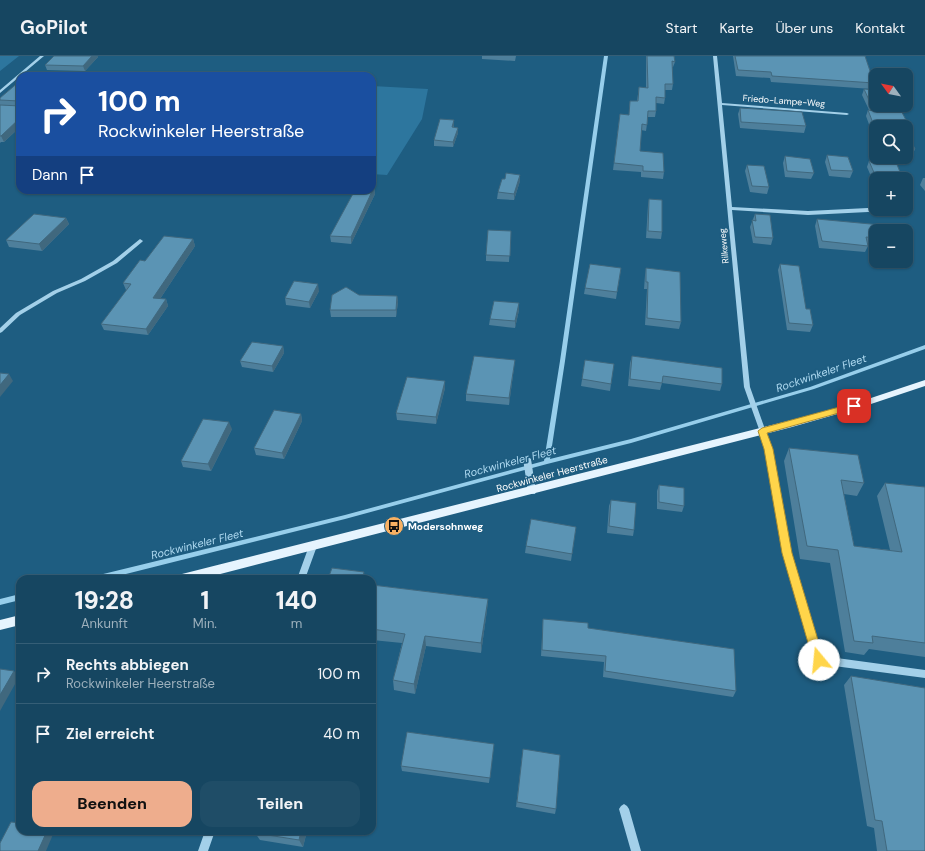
<!DOCTYPE html>
<html lang="de">
<head>
<meta charset="utf-8">
<style>
	:root { --surface:#164661; --page:#1f4d67; --text:#f1f3f6; --muted:#9eb1bd; --line:#355e76; --accent:#eead8d }
	body { margin:0; font-family:"DM Sans",sans-serif; background:var(--page); color:var(--text); height:100vh; display:flex; flex-direction:column; font-size:15px; white-space:nowrap }
	* { box-sizing:border-box; margin:0 }
	p { font-size:13px; color:var(--muted) }
	.icon { flex:none; width:22px; height:22px; fill:none; stroke:currentColor; stroke-width:2; stroke-linecap:round; stroke-linejoin:round }
	.map { position:relative; flex:1; overflow:hidden }
	.panel { position:absolute; left:16px; top:519px; width:360px; height:260px; display:flex; flex-direction:column; background:var(--surface); border-radius:12px; box-shadow:0 1px 3px #0004,0 0 0 1px var(--line) }
	.panel>* { flex:none }
	.guide { position:absolute; left:16px; top:16px; width:360px; height:122px; border-radius:12px; box-shadow:0 1px 3px #0004,0 0 0 1px var(--line); background:#1a4fa0; color:#fff; overflow:hidden }
	.needle { width:26px; rotate:303deg }
	.fabs { position:absolute; left:869px; top:12px; display:grid; gap:8px }
	.fabs a { display:grid; place-items:center; width:44px; height:44px; border-radius:8px; background:var(--surface); box-shadow:0 1px 3px #0004,0 0 0 1px var(--line); font-size:20px }
	.pin { position:absolute; display:grid; place-items:center; width:34px; height:34px; color:#fff; margin:-17px; border-radius:8px; box-shadow:0 2px 6px #0006 }
	.me { position:absolute; width:44px; margin:-22px; rotate:343deg; stroke-linejoin:round; filter:drop-shadow(0 0 3px #0008) }
	.turn { display:flex; align-items:center; gap:14px; height:84px; padding:0 16px; font-size:18px }
	.turn .icon { width:52px; height:52px; stroke-width:2.5 }
	.turn b { display:block; font-size:28px; line-height:34px }
	.then { display:flex; align-items:center; height:38px; padding:0 16px; background:#0003; gap:8px; font-size:15px }
	.eta { display:flex; justify-content:space-evenly; align-items:center; height:68px; text-align:center }
	.eta b { font-size:24px; font-weight:800; line-height:28px }
	.primary-button { display:flex; gap:8px; margin-top:auto; padding:8px 16px }
	.primary-button a { flex:1; height:46px; border-radius:12px; background:var(--accent); color:#111; font-size:16px; font-weight:800; line-height:46px; text-align:center }
	.primary-button a+a { background:var(--page); color:var(--text) }
	ul { padding:0; list-style:none }
	li { display:flex; align-items:center; gap:12px; height:60px; padding:0 16px; border-top:1px solid var(--line) }
	li div { flex:1 }
	li b { display:block; font-size:15px }
	li em { font-style:normal }
	header { display:flex; align-items:center; gap:24px; box-sizing:border-box; height:56px; padding:0 20px; background:var(--surface); border-bottom:1px solid var(--line) }
	header strong { font-size:19px }
	nav { display:flex; gap:22px; margin-inline-start:auto; font-size:14px }
	.map>svg:first-child { display:block }
	.green { fill:#2d769e }
	.lines { fill:none; stroke-linecap:round; stroke-linejoin:round }
	.stream { fill:#97ceeb; fill-rule:evenodd }
	.minor { fill:#a3d0e9; fill-rule:evenodd }
	.major { fill:#e6f4fe; fill-rule:evenodd }
	.wall { fill:#4e7f9b }
	.shaded-wall { fill:#40687e }
	.building { fill:#5b94b4; stroke:#40687e }
	.route { fill:#ffd54a; stroke:#a68a30 }
	.labels { text-anchor:middle; dominant-baseline:central; stroke-width:3.5; stroke-linejoin:round; paint-order:stroke }
	.far-street-label { font-size:9px; fill:#fff; stroke:#1e5d81 }
	.street-label { font-size:10px; fill:#fff; stroke:#1e5d81 }
	.poi-label { font-size:10px; font-weight:bold; fill:#fff; stroke:#1e5d81; text-anchor:start }
	.water-label { font-size:11px; font-style:italic; fill:#afdaf1; stroke:#1e5d81 }
</style>
</head>
<body>
<header>
<strong>GoPilot</strong>
<nav><a>Start</a><a>Karte</a><a>Über uns</a><a>Kontakt</a></nav>
</header>
<div class="map">
<svg width="925" height="795" viewBox="0 0 925 795">
	<rect width="100%" height="100%" fill="#1e5d81"/>
	<path class="green" d="M0,0H19L0,15Z
		M372,30L428,33L422,63L387,119L372,118Z"/>
	<g class="lines">
		<path class="stream" d="M604,0H608L565,305L550,403L631,383L810,331L925,289V293L814,333L631,387L547,408L345,463L106,523H92L93,521L95,520L345,459L544,405L560,305Z
			M20,538V544L0,549V543Z"/>
		<path class="minor" d="M40,0H44L0,37V34Z
			M713,0H717L722,47L847,57L849,58L847,59L722,49L732,151L808,155L868,152L904,155L907,157L904,159L868,156L808,159L732,154L750,331L772,393L791,497L822,600L925,614V622L819,608L816,607L815,604L783,497L766,393L744,331Z
			M140,183L143,185L142,186L117,207L85,225L57,237L20,259L2,276L0,277V272L16,257L53,235L81,223L113,205Z
			M527,400L531,403L536,436L535,438H529L528,436L523,403Z
			M313,487L316,488L317,490L305,523H297L309,490L310,488Z
			M624,748L627,750L629,753L641,795H631L619,753L621,750Z
			M205,775H215L208,795H198Z"/>
		<path class="major" d="M925,324V330L862,351L792,371L201,523H176L178,520L182,518L792,364L856,347Z
			M20,559V569L0,574V564Z"/>
	</g>
	<path class="wall" d="M54,0H98V1L85,15L47,14L45,9Z
		M482,0H516L515,5L482,3Z
		M646,0L675,6L673,11H672L673,28L672,34H665V42L664,48L656,47V55L655,61H648L646,75L641,74L640,95L664,116L663,123L641,121V116L613,114L620,58L629,59L630,45H637L639,31L646,32Z
		M733,0H865L874,27L872,33L771,26L770,22L736,20Z
		M20,25V71L4,86H1L0,87V42Z
		M864,33L906,64L905,66L906,68L905,71H876V88L866,60L868,54H869L862,39Z
		M740,52L806,70L804,77L740,72L738,58Z
		M454,69V71L458,72V77L453,91L434,90V84Z
		M906,75L915,93L912,100L906,99Z
		M827,99L853,115L850,122L829,120L825,106Z
		M785,100L814,117L811,123L785,121L783,107Z
		M869,105L902,121L901,123H876V125H873L867,111Z
		M747,109L769,131L767,138L750,136L745,115Z
		M520,119V125L514,144L497,143L498,136Z
		M923,122H925V135L920,129Z
		M374,131L375,138L351,188L331,186L330,180Z
		M649,143L662,176L661,183L646,182L648,149Z
		M755,158L773,182L771,189L753,187L750,171Z
		M66,162L69,168L42,195L9,191L6,184Z
		M817,163L876,175V189H868V190L865,196L819,192L815,170Z
		M511,175L509,206L486,205V199Z
		M193,183L195,190L160,243H166L168,250L148,279L104,274L101,268L127,234H126L123,227L145,205Z
		M780,208L806,253L813,269L810,276L787,274L778,214Z
		M621,212L616,243L584,238L585,232Z
		M646,212L681,266L679,273L645,269L647,233H644L645,219Z
		M319,235L310,252L286,249L285,242Z
		M359,239L397,240L398,246L396,261H331L330,254Z
		M519,254L515,272L489,269L490,263Z
		M283,290L284,297L273,316L242,311L240,305Z
		M632,300L722,328L720,335L662,327L660,334L628,330L630,307Z
		M585,304L611,328L610,335L581,330Z
		M514,311L509,349L466,345V338Z
		M445,325V332L436,368L397,364L396,357Z
		M301,358L302,365L284,403L256,399L254,392Z
		M232,373L211,415L183,411L181,405Z
		M789,392L864,427L857,440L844,438L854,490L890,494L877,440L885,427L925,431V601L869,593L864,599L845,596L830,507L800,503L784,405Z
		M659,429L684,450L682,456L657,453V435Z
		M611,444L634,474L633,480L607,477L609,450Z
		M576,471L571,505L525,497L526,490Z
		M372,529L488,543L487,554L481,597L426,590L415,638L394,634L393,624L402,587L372,584Z
		M543,563L588,572L736,635L733,641L603,621L604,606L541,600Z
		M851,620L925,795H877L874,772L867,770L844,629Z
		M494,688L489,727L402,715L401,710Z
		M523,693L556,753L555,758L516,751Z
		M307,775L303,791L260,784L255,777Z"/>
	<path class="shaded-wall" d="M92,0H98V1L85,15L83,10Z
		M20,62V71L4,86L1,80Z
		M454,64V69L452,77V71Z
		M458,72V77L453,91V86Z
		M520,119V125L514,144V138Z
		M374,131L375,138L351,188V181Z
		M66,162L69,168L42,195L39,188Z
		M193,183L195,190L156,249L153,242Z
		M318,228L319,235L310,252L309,246Z
		M397,240L398,246L396,261V254Z
		M166,243L168,250L148,279L146,273Z
		M519,247V254L515,272V265Z
		M283,290L284,297L273,316L272,310Z
		M515,304L514,311L509,349V342Z
		M9,318L13,325L0,341V329Z
		M445,325V332L436,368V361Z
		M301,358L302,365L284,403L282,397Z
		M229,366L232,373L211,415L208,408Z
		M364,516L365,523H362Z
		M488,543L487,554L481,597V587Z
		M425,580L426,590L415,638L414,628Z
		M14,615L19,621L0,655V639Z
		M47,775H52L54,776L46,795H38Z
		M301,775H307L303,791L299,784Z"/>
	<path class="building" d="M54,0H92L83,10L45,9Z
		M647,0H674L675,6L672,5L673,28H665V42L656,41V55H648L647,69L642,68L640,95L663,97L664,116L643,115V110L614,107L620,58L629,59L630,45H638L639,31L648,32Z
		M735,0H865L874,27L772,20L771,16L738,14Z
		M27,19L48,20H25Z
		M20,25V45H19L0,44V42Z
		M864,33L876,34V49H898L906,64H904L906,68H903L904,71H876V75L868,54L874,55Z
		M0,49L20,50V62L1,80H0Z
		M740,52L802,56L806,70L741,66Z
		M440,63L454,64L452,71L458,72L453,86L434,84Z
		M906,75L915,93H906Z
		M827,99L848,101L853,115L831,114Z
		M785,100L810,103L814,117L787,115Z
		M869,105L896,106L902,121L875,119Z
		M747,109L764,110L769,131L752,130Z
		M506,117L520,119L514,138L498,136L502,123H505Z
		M372,131H374L351,181L330,180L355,134H372Z
		M649,143L662,144V176L648,175Z
		M34,158L66,162L39,188L6,184Z
		M755,158L770,159L773,182L755,181L752,164L756,165Z
		M817,163L892,170L894,175H876V182L866,181L868,190L822,185Z
		M488,174L511,175L510,200L486,199Z
		M164,180L193,183L153,242L166,243L146,273L101,268L131,228L123,227L140,204L145,205Z
		M590,208L621,212L617,236L585,232Z
		M780,208L799,210L806,253H810L813,269L789,267Z
		M646,212L680,216L681,266L647,262L648,226H646Z
		M294,225L318,228L309,246L285,242Z
		M346,231L359,239L397,240L396,254H330L332,239Z
		M494,245L519,247L515,265L490,263Z
		M252,286L283,290L272,310L240,305Z
		M474,300L515,304L509,342L466,338Z
		M632,300L722,312V328L663,320L662,327L630,323Z
		M585,304L614,308L611,328L582,323Z
		M0,317L9,318L0,329Z
		M407,321L445,325L436,361L396,357Z
		M274,354L301,358L282,397L254,392Z
		M203,363L229,366L208,408L181,405Z
		M789,392L858,399L864,427L841,424L854,490L902,496L885,427L925,431V587L872,580L873,587L854,585L838,494L807,490Z
		M659,429L684,432V450L659,446Z
		M611,444L636,447L634,474L609,470Z
		M531,463L576,471L572,498L526,490Z
		M332,512L364,516L362,523H328Z
		M372,529L488,543L481,587L425,580L414,628L393,624L405,578L372,573Z
		M543,563L588,567V572L734,593L736,635L605,615L606,600L542,594Z
		M0,613L14,615L0,639Z
		M851,620L925,632V795H887L882,765L875,764Z
		M407,676L494,688L490,722L401,710Z
		M523,693L560,699L556,753L517,746Z
		M11,766L20,767V775H47L38,795H0V787Z
		M256,775H301L299,784L255,777Z"/>
	<path class="route" d="M854,347L857,348V352L767,377L773,393L792,497L824,604L823,607L819,609L815,607L813,604L782,497L764,393L758,375L762,372Z"/>
	<defs>
		<g id="bus-disc" transform="scale(1)"><circle r="9.5" fill="#f8b062" stroke="#1e5d81"/><path d="M-5-6H5V4H4V6H2V4H-2V6H-4V4H-5ZM-3.5-4V0h7V-4ZM-3.5 1.2v1.5H-2V1.2ZM2 1.2v1.5H3.5V1.2Z" fill="#111"/></g>
	</defs>
	<g fill-rule="evenodd">
		<use href="#bus-disc" x="394" y="470"/>
	</g>
	<g class="labels">
		<g class="far-street-label">
			<text transform="translate(784 45) rotate(4)">Friedo-Lampe-Weg</text>
			<text transform="translate(724 190) rotate(-96)">Rilkeweg</text>
		</g>
		<g class="street-label">
			<text transform="translate(552 418) rotate(-15)">Rockwinkeler Heerstraße</text>
		</g>
		<g class="poi-label">
			<text x="408" y="470">Modersohnweg</text>
		</g>
		<g class="water-label">
			<text transform="translate(821 317) rotate(-19)">Rockwinkeler Fleet</text>
			<text transform="translate(510 406) rotate(-15)">Rockwinkeler Fleet</text>
			<text transform="translate(197 488) rotate(-14)">Rockwinkeler Fleet</text>
		</g>
	</g>
</svg>
<div class="fabs">
<a><svg class="needle" viewBox="-14 -14 28 28"><path d="M0-13l5 13h-10z" fill="#e53935"/><path d="M0 13l5-13h-10z" fill="#9eb1bd"/></svg></a>
<a><svg class="icon" aria-label="search" viewBox="0 0 24 24"><circle cx="10" cy="10" r="6"/><path d="M15 15l6 6"/></svg></a>
<a>+</a>
<a>−</a>
</div>
<div class="pin" style="left:854px;top:350px;background:#d93025"><svg class="icon" aria-label="arrive" viewBox="0 0 24 24"><path d="M6 21V4h12l-3 4 3 4H6"/></svg></div>
<svg class="me" style="left:819px;top:604px" viewBox="-20 -20 40 40"><circle r="19" fill="#fff"/><path d="M0-13L10 11 0 6-10 11z" fill="#ffd54a"/></svg>
<div class="guide">
<div class="turn"><svg class="icon" aria-label="right" viewBox="0 0 24 24"><path d="M7 20v-9h11M14 6l5 5-5 5"/></svg><div><b>100 m</b>Rockwinkeler Heerstraße</div></div>
<div class="then">Dann<svg class="icon" aria-label="arrive" viewBox="0 0 24 24"><path d="M6 21V4h12l-3 4 3 4H6"/></svg></div>
</div>
<section class="panel">
<div class="eta">
<div><b>19:28</b><p>Ankunft</p></div>
<div><b>1</b><p>Min.</p></div>
<div><b>140</b><p>m</p></div>
</div>
<ul>
<li><svg class="icon" aria-label="right" viewBox="0 0 24 24"><path d="M7 20v-9h11M14 6l5 5-5 5"/></svg><div><b>Rechts abbiegen</b><p>Rockwinkeler Heerstraße</p></div><em>100 m</em></li>
<li><svg class="icon" aria-label="arrive" viewBox="0 0 24 24"><path d="M6 21V4h12l-3 4 3 4H6"/></svg><div><b>Ziel erreicht</b></div><em>40 m</em></li>
</ul>
<div class="primary-button"><a>Beenden</a><a>Teilen</a></div>
</section>
</div>
</body>
</html>
